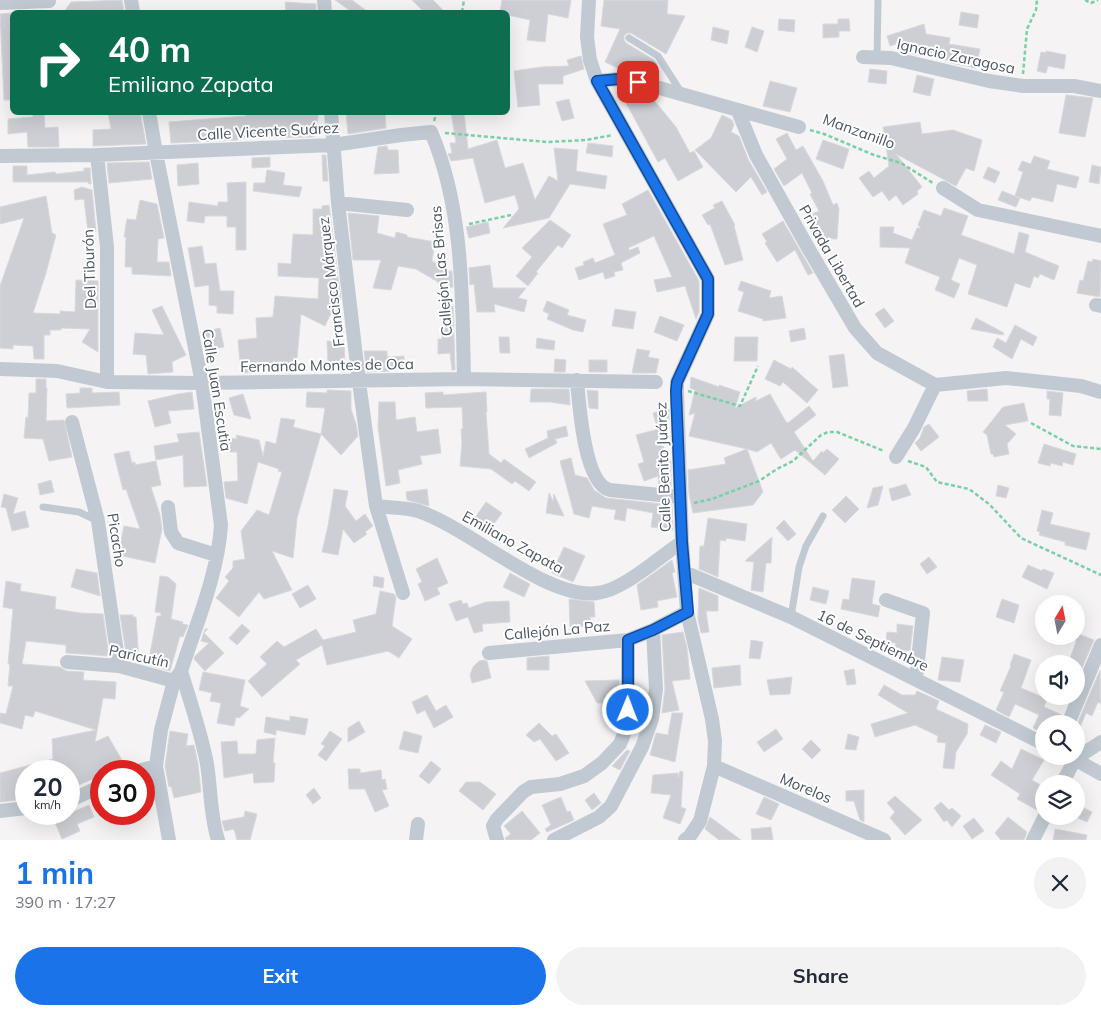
<!DOCTYPE html>
<html lang="en">
<head>
<meta charset="utf-8">
<style>
	:root { --surface:#fff; --page:#f2f2f3; --text:#1f2937; --muted:#747a83; --accent:#1a73e8 }
	body { margin:0; font-family:Mulish,sans-serif; background:var(--page); color:var(--text); height:100vh; display:flex; flex-direction:column; font-size:19px; white-space:nowrap }
	* { box-sizing:border-box; margin:0 }
	p { font-size:16px; color:var(--muted) }
	.icon { flex:none; width:28px; height:28px; fill:none; stroke:currentColor; stroke-width:2; stroke-linecap:round; stroke-linejoin:round }
	.map { position:relative; height:840px; overflow:hidden }
	.panel { display:flex; flex-direction:column; background:var(--surface); flex:1 }
	.panel>* { flex:none }
	.hud { position:absolute; left:10px; top:10px; width:500px; height:105px; border-radius:8px; box-shadow:0 5px 20px #0002; background:#0b6e4f; color:#fff; overflow:hidden }
	.needle { width:32px; rotate:10deg }
	.controls { position:absolute; left:1035px; top:595px; display:grid; gap:10px }
	.controls a { display:grid; place-items:center; width:50px; height:50px; border-radius:50%; background:var(--surface); box-shadow:0 5px 20px #0002; font-size:25px }
	.speed { position:absolute; left:15px; top:760px; display:flex; gap:10px; font-size:25px; font-weight:700; text-align:center }
	.speed>* { display:grid; place-content:center; width:65px; height:65px; border-radius:50%; background:var(--surface); box-shadow:0 5px 20px #0002; line-height:1 }
	.speed small { font-size:12px; font-weight:400 }
	.speed .limit { border:8px solid #d22; background:#fff; color:#111 }
	.pin { position:absolute; display:grid; place-items:center; width:42px; height:42px; color:#fff; margin:-21px; border-radius:10px; box-shadow:0 2px 8px #0006 }
	.me { position:absolute; width:55px; margin:-28px; rotate:1deg; stroke-linejoin:round; filter:drop-shadow(0 0 4px #0008) }
	.turn { display:flex; align-items:center; gap:18px; height:105px; padding:0 15px; font-size:22px }
	.turn .icon { width:65px; height:65px; stroke-width:2.5 }
	.turn b { display:block; font-size:35px; line-height:42px }
	.round { display:grid; place-items:center; flex:none; width:52px; height:52px; border-radius:26px; background:var(--page) }
	.overview { display:flex; align-items:center; justify-content:space-between; height:85px; padding:0 15px }
	h1 { font-size:30px; font-weight:700; line-height:38px; color:var(--accent) }
	.button { display:flex; gap:10px; margin-top:auto; padding:10px 15px }
	.button a { flex:1; height:58px; border-radius:30px; background:var(--accent); color:#fff; font-size:20px; font-weight:700; line-height:58px; text-align:center }
	.button a+a { background:var(--page); color:var(--text) }
	.map>svg:first-child { display:block }
	.building { fill:#cdcfd5; stroke:#d7d9de }
	.lines { fill:none; stroke-linecap:round; stroke-linejoin:round }
	.path { stroke:#7ad0a6; stroke-width:2.5; stroke-dasharray:4 2.5; stroke-linecap:butt }
	.lane { stroke:#c1cad2; stroke-width:7 }
	.street { stroke:#c1cad2; stroke-width:14 }
	.route-casing { stroke:#114b97; stroke-width:12 }
	.route { stroke:#1a73e8; stroke-width:9 }
	.labels { text-anchor:middle; dominant-baseline:central; stroke-width:4; stroke-linejoin:round; paint-order:stroke }
	.street-label { font-size:15px; fill:#4a5661; stroke:#fff }
</style>
</head>
<body>
<div class="map">
<svg width="1101" height="840" viewBox="0 0 1101 840">
	<rect width="100%" height="100%" fill="#f5f3f3"/>
	<path class="building" d="M122,0L124,12H64L71,2Z
		M335,0H352L368,12H352Z
		M412,0H433L445,12H424Z
		M502,0H571L568,18L548,14L545,42L527,40L530,20L508,15V12H500Z
		M604,0H668L667,14L685,16L666,54L631,33H627L624,36V40L626,43L654,60L657,64L651,77L624,71L605,62L620,29L601,26Z
		M285,2L316,4V12H286Z
		M961,12L979,15L977,28L959,25Z
		M12,13V100H4L0,14Z
		M779,19L795,20L794,32L778,30Z
		M838,19H849L850,31H839V37L823,38V24H838Z
		M924,24L926,34L950,38L949,44L980,49L976,68L951,63L952,61L902,52L899,43L890,46L887,36Z
		M713,27L729,31L727,44L711,40Z
		M752,27L764,31L757,52L745,47Z
		M1046,51L1066,55L1064,69L1048,66L1046,73L1037,71L1041,52L1046,53Z
		M581,56L584,69L563,76V84H538L540,105L518,107L514,71L541,67L569,66L567,60Z
		M870,69L887,71L886,84L868,82Z
		M917,75L934,79L930,96L913,92Z
		M770,81L797,88L790,112L763,106Z
		M618,88L649,94L676,127L690,153L694,151L703,167L678,181L665,158L658,162Z
		M1066,95L1093,98L1085,137L1059,133Z
		M569,99L574,118L562,121L556,102Z
		M33,112H44L45,128L58,127L59,147H28L27,132L8,134V119L33,117Z
		M108,112H140L146,144L93,146V130L111,129Z
		M246,112H319L314,137L238,138V140L171,143L169,122L246,116Z
		M346,112H385L386,128L348,134Z
		M451,112H464L468,149L497,140L505,168L523,163L535,200L549,176L558,181L554,148L578,150L576,171L607,176L605,189L570,184L549,218L503,228L519,209L515,195L485,203L473,158L451,161L448,154L452,153L450,143H456Z
		M722,115L732,120L734,125L731,132L739,136L748,159L767,192L762,195L751,177L736,192L695,150L711,138Z
		M920,122L922,134L953,130L982,140L974,171L966,168L956,186L896,154L922,187L917,191L918,194L903,205L896,195L889,201L882,191L873,197L859,178L869,171L874,178L889,166L883,127Z
		M787,133L796,150L803,146L823,181L833,205L837,203L839,209L837,239L818,238L808,216L819,211L810,194L812,193L802,173L784,186L774,169L787,159L776,139Z
		M823,140L849,149L843,169L816,159Z
		M588,143L613,146L612,157L586,153Z
		M387,146L388,150H398L399,173L374,174L378,147Z
		M322,155H326L328,181H323Z
		M1034,156L1050,161L1047,169L1079,177L1076,188L1057,184L1053,202L1032,197L1030,201L1015,196L1023,172L1018,170L1022,161L1031,164Z
		M270,157V167L252,168V158Z
		M149,162L152,179L109,183L107,163Z
		M198,163L199,184L178,186L177,165Z
		M1092,165L1101,167L1099,184L1089,182Z
		M13,166H27V175L55,172L56,174L84,171V168H90L91,184H89L88,182H13Z
		M988,167L1000,172L995,183L983,178Z
		M267,170L285,173L283,185L302,187L299,197L253,191L254,183H265Z
		M246,182V250H236V227H227V216H205L204,223L187,221L189,202L218,206V202H228L227,183Z
		M82,187L92,190L96,231L88,232L84,199L75,200L74,190Z
		M648,190L699,281V312L696,319L685,286L657,292L654,280L672,277L654,236L628,248L630,250L628,251L638,247L640,253L621,263L623,270L614,272L615,276L605,279L603,272L579,280L575,268L584,265L583,262L593,258L595,263L615,255L603,224L627,215L622,204Z
		M1002,191L1020,198L1016,207L998,200Z
		M46,196L52,233L56,235L46,273L33,313L60,314V311L75,312L76,280L98,281V352L82,342L90,329L61,328V330H50V335H44V359H34L33,346L13,345V349L0,348V286L24,218L0,224V207Z
		M140,200L157,204L164,238L158,239L157,262H169L171,276L132,274V267H125L126,237H124L127,219L136,220Z
		M722,201L735,225L734,226L743,260L725,265L710,224L708,225L702,215L715,208L713,205Z
		M329,205L341,300H337L325,326L301,314L296,369L241,373L238,340L257,338L256,318L273,317L275,296L318,299L319,278L278,276V263L291,264L293,234L313,235V209H322V206Z
		M944,208L968,216L961,235L1014,254L1019,232L1029,235L1025,252L1059,266L1054,280L1040,274L1038,278L1034,276L1030,288L1015,283L1007,307L968,294L977,265L959,258L951,280L960,284L954,298L935,290L940,277L905,263L910,248L880,247V227H894L893,233L912,240L917,228H921L918,225L924,210L941,216Z
		M348,213L379,216L377,233L395,238L396,232L407,235V237L435,242L432,261L449,271H452L453,287L439,289L438,282L416,269L398,266L391,290L373,288L381,260H353Z
		M550,220L571,235L562,248L558,245L536,272L538,273L528,286L516,276L532,257L522,248Z
		M783,221L813,273L808,275L795,250L777,262L765,243L767,242L762,234Z
		M488,222L490,233L469,238L466,227Z
		M202,246L205,264L216,263L220,291H234L233,314L217,313V306L209,305V285L195,287L188,248Z
		M1093,259L1101,261L1100,297L1077,293L1080,280L1083,281L1088,261L1092,262Z
		M490,265L493,288H526L518,298L527,300L524,312L494,304L495,312H477L474,284L470,285L469,268Z
		M741,281L771,291L769,298L782,296L786,318L763,321V319L738,311L744,292L738,290Z
		M547,301L569,310L567,315L586,320L583,332L573,330L547,319L549,314L543,311Z
		M162,306L186,355L172,362L173,372L148,374L146,355L133,354L135,333L164,335L152,310Z
		M442,306H453L455,370H452L450,353L438,354V339H442Z
		M884,308L894,321L885,328L875,314Z
		M615,309L636,312L633,329L612,326Z
		M660,316L684,325L677,341L654,332Z
		M976,318L1004,333L1003,335L971,329Z
		M1015,325L1037,337L1033,346L1021,339L1012,359L993,347L997,338L1006,343Z
		M220,328L224,347L206,350L202,332Z
		M804,328L806,339L791,342L789,331Z
		M499,337H509L510,353H500Z
		M735,337H758L757,361H734Z
		M537,338L555,341L554,350L536,348Z
		M327,341L344,342L345,365H328Z
		M637,349L650,351L648,357L659,359L656,373H632Z
		M364,351H387V357L404,356V368H391V371L367,372Z
		M844,354L848,386L833,388L829,356Z
		M555,359L566,360L565,372H554Z
		M589,360H607V372H589Z
		M774,360L791,369L792,367L818,390L807,403L783,382L780,386L765,379Z
		M691,377L719,387V385L740,392L735,408L756,397V401L770,394L786,422L788,423L809,406L816,415L794,432L813,461L822,451L823,453L827,449L839,459L825,475L795,450L781,459L771,443L757,452L747,449L763,492L753,505L693,513L689,494L688,470L726,464L724,458L747,449L689,436L695,413L689,415L695,390L690,388Z
		M36,379H46V388H47L46,421L64,420L72,457L49,461L43,439L24,438L26,417L28,418L29,393H36Z
		M80,388H92V393L119,392L120,405L67,408L66,394L80,393Z
		M531,389H569L570,405L550,402H530Z
		M987,389L988,401H968L967,391Z
		M327,390L351,391V409L356,424L358,436L341,455L321,434L325,408L306,407L307,392L327,393Z
		M587,390L598,391V409L589,408Z
		M1047,391L1063,393L1061,416L1049,415L1050,399H1047Z
		M192,392L194,409L168,411L171,423L155,427L148,401L178,394Z
		M443,392V395L486,392L487,412H486L489,454L501,463L504,459L536,482L529,491L515,481L512,484L491,469L460,466L462,443L461,429H463L462,407L426,408L425,393Z
		M243,394L251,419L234,415L229,398Z
		M379,402H395L396,420L415,417L417,432L438,429L441,453L420,456L422,464L398,470L400,483L386,486L378,427Z
		M1024,403L1028,421L1005,425L1016,434L1007,444L1009,454L994,457L993,454H991L987,435L983,432L1003,407Z
		M669,409V420L656,424L653,413Z
		M281,418L295,420L293,427L321,434L297,518L293,558L272,551L292,590L264,599L259,592L239,617L216,598L229,581L225,577L233,568V561L245,559L241,531L257,510L269,515L282,472L278,471L279,469L258,462L247,504L226,498L224,482L238,481L237,452H230V438L237,439L236,435L259,440L263,456L266,441L276,444Z
		M929,424L939,437L921,451L915,443L920,438L924,427Z
		M566,426L568,436L555,439L557,443L529,458L525,449L548,438L547,431Z
		M659,429L668,462L671,461V487L659,486L658,476L644,481L638,464L644,462L636,435Z
		M199,432L207,486L184,487L183,455L156,460L154,446L179,442L177,434Z
		M1044,444L1076,454L1073,465L1063,462L1062,466L1051,463L1050,466L1038,463Z
		M129,451L132,463L135,462V465L156,461L161,485L151,487L160,515L162,529L155,563L118,555L124,526L140,529L126,489L123,490L114,454Z
		M571,458L575,475L587,478L594,490L606,498L672,505L673,530L651,527L653,513L627,508L625,521L614,519L616,510L592,506L589,518L574,514L560,461Z
		M51,480L54,492L40,495L38,484Z
		M906,484L911,495L892,501L889,489Z
		M998,485L1009,488L1006,498L996,496Z
		M883,486L878,505L867,508L873,488Z
		M334,489L348,491L345,506L356,521L365,514L373,526L365,532L367,534L354,543L343,529L338,555L322,552L328,526Z
		M427,489L429,506L407,500L406,492Z
		M549,493L553,501L554,494L564,516L546,513Z
		M4,494L18,498L13,514L25,511L29,527L12,531L6,508L1,507Z
		M846,496L859,509L845,523L832,510Z
		M486,502L502,513L487,533L472,522Z
		M1042,510L1053,513L1050,524L1090,533L1086,550L1065,545V542L1039,535L1040,532L1037,531Z
		M708,518L747,524L745,541L726,538V541L720,540L718,577L699,569L700,546H704Z
		M784,520L796,534L788,541L776,528Z
		M772,537L771,563H766L763,592L751,590L754,562L745,561Z
		M564,547L585,556L573,582L552,573Z
		M929,557L937,567L927,574L920,564Z
		M437,558L448,583L437,588L440,594L425,601L418,584L422,582L416,569Z
		M672,560L675,572L672,573L677,597L657,601L658,607L641,610L637,585Z
		M1028,565L1042,571L1043,569L1054,573L1047,589L1022,577Z
		M76,569L97,573L100,596L71,587Z
		M510,573L530,584L524,597L503,587Z
		M160,576L168,577L176,584L171,619L183,622L182,624L188,625L183,637L180,636L170,671L148,665L157,616H161V613L155,612Z
		M374,576L384,578L383,588L373,586Z
		M852,578L875,581L872,604L880,606L878,617L841,609L843,599L849,600Z
		M6,581L21,584L20,591L56,597L55,609L80,613L103,614L109,656L66,653V645L26,641L22,664L60,667L66,671L84,672L83,680L116,682L115,699L103,698L95,742L108,736L123,762L106,771H101V774L99,775L100,776L69,789V771H26V799L0,802V773L53,759L52,739L96,730L35,711L33,717L25,715L22,729L0,723V713L6,714L13,686H8L10,664H8L13,609L3,607Z
		M308,585L316,599L300,608L292,594Z
		M813,587L829,591L826,604L810,600Z
		M699,588L718,596V611H706L709,632L701,633L698,619Z
		M380,591L394,594L396,597L392,626L412,639L399,658L388,651L327,665L322,645L296,660L300,664L262,697L248,681L267,664L260,657L277,641L284,647L316,629L323,640L356,632L353,620L376,614Z
		M569,599L594,602L595,617H590L591,626L570,627Z
		M1002,599L1019,605L1014,623L996,617Z
		M461,600L463,604L467,603L469,608L486,602L509,601L510,622L482,624L483,631L474,633L468,617L456,621L449,604Z
		M120,615H133V617H136L139,662L127,659Z
		M242,624L250,631L237,645L229,638Z
		M897,624L913,626L910,651L895,650L896,643L886,642L887,632L897,633Z
		M205,629H208L204,633L224,653L205,671L194,659L195,656L209,643L201,641Z
		M683,632L687,648L690,679L672,681L679,710L662,713L665,689L662,635Z
		M1076,633L1094,640L1076,682V664H1068L1076,642Z
		M751,640L763,642L760,659L749,658Z
		M1014,654L1031,660L1021,688L1047,699L1044,707L1062,715L1059,724H1044V734L1033,728L1039,715L1015,704L1009,717L996,710L1004,692L1000,691L1011,666L1010,665Z
		M549,656V670H527V658Z
		M942,657L964,660L960,682L938,680Z
		M484,660L487,661L491,678L472,683L470,675L473,667L479,661Z
		M740,665L741,685L714,688L712,668Z
		M854,669L856,684L847,685L844,671Z
		M1100,670L1101,704L1098,702L1092,716L1086,713L1076,737V727Z
		M203,672L245,680L240,706L249,709L239,718L236,717L234,726L217,723L221,703L210,701L212,693L199,690Z
		M792,677L790,694L770,695L767,680Z
		M619,680V709H610L609,703H597L585,681Z
		M884,685L902,695H915L917,691L935,699L939,701L936,709L968,724L967,734L956,752L954,769L943,768L946,743L937,742L938,736L915,725L875,737L871,724L908,713L878,695Z
		M427,695L436,711L446,705L453,717L434,728L425,710L417,714L412,702Z
		M672,713H683L675,762L650,755L656,733L668,735Z
		M290,716L308,719L305,735L276,730V735L264,732L266,717L290,721Z
		M359,721L365,732L348,742V728Z
		M539,723L552,736L556,734L569,753L556,761L540,739L534,742L526,735Z
		M985,725L1001,732L996,743L980,735Z
		M776,729L783,739L764,752L757,742Z
		M170,731L188,734L186,746L194,745L198,764L201,792L174,798L171,786L169,787L165,766Z
		M330,731L342,739L326,761L318,755L325,746L321,744Z
		M404,731L422,736L418,753L399,749Z
		M848,734L859,737L856,750L845,749Z
		M275,738L273,763H275L274,782L254,783L253,773L224,778L221,742L237,741L238,754H256L257,740Z
		M811,740L821,750L812,759L802,749Z
		M1021,749L1044,760L1032,780L1044,787V797L1037,810L1017,799L1020,794L991,775L1001,761L1012,769Z
		M627,750L630,751L620,770L612,766Z
		M431,761L441,769L429,784L419,776Z
		M348,769H360V773L381,770L382,780L385,779L387,789L382,790L389,806L375,812L365,789H349Z
		M680,771L683,772L681,807L686,809L680,824L663,818L671,795L651,793L653,775L678,773V778Z
		M466,782H480L496,794L483,810L459,791Z
		M314,788L321,798L313,804L306,795Z
		M864,790V822L860,820L854,801H846V791Z
		M594,793L601,803L592,810L585,800Z
		M895,796L922,820L905,835L890,818L895,812L887,803Z
		M561,797L567,812L570,811L574,820L547,832L545,829L551,825L542,805Z
		M764,797L779,804L771,820L756,814Z
		M941,802L949,810L952,808L961,816L952,827L947,820L944,822L934,808Z
		M1076,804L1092,812L1087,822L1076,817Z
		M89,805L94,817L77,824L80,831L62,839L54,820Z
		M245,811L257,814L250,840H237L234,829L225,831L222,821L244,817Z
		M522,811L540,833L531,840H506L505,838L511,834L504,826Z
		M710,817L741,840H719L705,829Z
		M1008,817L1027,832L1024,840H1001L995,833Z
		M974,818L984,831L972,839L963,826Z
		M771,827L773,840H752L751,829Z
		M1055,829L1087,835L1086,840H1053Z"/>
	<g class="lines">
		<path class="path" d="M1085,0L1091,3L1098,0
			M462,12L464,0
			M1023,74L1027,29L1036,10L1037,0
			M434,121L437,112
			M810,130L824,134L874,155L901,163L933,183
			M445,133L547,142L586,140L613,135
			M469,224L511,215
			M688,391L740,406L758,366
			M1031,423L1073,446L1101,449
			M908,461L926,467L937,482L969,489L989,504L1021,538L1101,575
			M694,503L712,499L759,481L777,469L793,461L821,435L828,432H837L884,451"/>
		<path class="lane" d="M629,38L658,56L681,92
			M877,58L878,0
			M43,507L79,512L98,521
			M791,617L799,567L806,546L823,516"/>
		<path class="street" d="M131,0L133,12
			M324,0L325,12
			M589,0L587,37L590,60L597,81L708,279V314L677,382V391L682,542L687,612L712,719L715,741L714,766L700,821L690,836L685,840
			M0,3L49,1
			M863,57L891,58L989,81L1023,86H1074L1101,91
			M597,81L619,79L638,82L799,127
			M738,111L756,155L807,246L855,328L877,353L935,385
			M149,112L156,153L202,383L221,525C218,574 196,625 181,671L174,681L161,730L156,766L169,840
			M331,112L338,203L359,382L376,506L403,593
			M97,155L107,247V382
			M0,156L97,155L333,145L401,135L431,132C464,209 462,297 464,379
			M943,188L978,210L1101,236
			M338,203L407,210
			M1096,305L1101,306
			M0,369L57,371L107,382L202,383L464,379L656,382
			M577,380C579,403 584,484 610,490L680,497
			M935,385L1006,378L1081,386L1101,392
			M72,422L98,521L119,666
			M896,457L914,428L935,385
			M376,506C390,508 405,507 418,511C468,527 547,600 597,593C624,590 659,557 682,542
			M168,507L171,532L178,543L216,555
			M684,572L791,617L1044,744
			M886,600L923,613L916,679
			M489,653L628,640
			M67,662L119,666L174,681
			M181,671C190,701 201,732 207,764C211,789 210,815 218,840
			M1068,724L1101,645
			M1069,756L1101,774
			M714,766L884,840
			M138,771L156,766
			M1062,784L1075,759L1101,742
			M69,801L101,786
			M0,811L26,808
			M416,840L418,824
			M497,840L493,826L497,819L523,792L531,787L560,784L584,776L602,763L620,744L628,724V640L653,630
			M554,840L599,817L611,806L642,747L652,719L656,689L653,630L687,612
			M1033,840L1045,816"/>
	</g>
	<g class="lines">
		<g class="route-casing">
			<path id="route" d="M628,710V640L653,630L688,612L682,542L676,391L677,382L708,314V279L597,81L619,79L638,82"/>
		</g>
		<use href="#route" class="route"/>
	</g>
	<g class="labels">
		<g class="street-label">
			<text transform="translate(956 56) rotate(12)">Ignacio Zaragosa</text>
			<text transform="translate(268 131) rotate(-3)">Calle Vicente Suárez</text>
			<text transform="translate(859 131) rotate(20)">Manzanillo</text>
			<text transform="translate(832 256) rotate(60)">Privada Libertad</text>
			<text transform="translate(89 269) rotate(-92)">Del Tiburón</text>
			<text transform="translate(441 271) rotate(-95)">Callejón Las Brisas</text>
			<text transform="translate(331 282) rotate(-97)">Francisco Márquez</text>
			<text transform="translate(327 365) rotate(-1)">Fernando Montes de Oca</text>
			<text transform="translate(217 390) rotate(81)">Calle Juan Escutia</text>
			<text transform="translate(663 467) rotate(-92)">Calle Benito Juárez</text>
			<text transform="translate(117 540) rotate(81)">Picacho</text>
			<text transform="translate(513 542) rotate(29)">Emiliano Zapata</text>
			<text transform="translate(557 630) rotate(-5)">Callejón La Paz</text>
			<text transform="translate(873 640) rotate(26)">16 de Septiembre</text>
			<text transform="translate(139 656) rotate(12)">Paricutín</text>
			<text transform="translate(806 788) rotate(23)">Morelos</text>
		</g>
	</g>
</svg>
<div class="controls">
<a><svg class="needle" viewBox="-14 -14 28 28"><path d="M0-13l5 13h-10z" fill="#e53935"/><path d="M0 13l5-13h-10z" fill="#747a83"/></svg></a>
<a><svg class="icon" aria-label="sound" viewBox="0 0 24 24"><path d="M4 9h4l5-4v14l-5-4H4zM17 9q2 3 0 6"/></svg></a>
<a><svg class="icon" aria-label="search" viewBox="0 0 24 24"><circle cx="10" cy="10" r="6"/><path d="M15 15l6 6"/></svg></a>
<a><svg class="icon" aria-label="layers" viewBox="0 0 24 24"><path d="M12 4l9 5-9 5-9-5zM3 14l9 5 9-5"/></svg></a>
</div>
<div class="speed"><div>20<small>km/h</small></div><div class="limit">30</div></div>
<div class="pin" style="left:638px;top:82px;background:#d93025"><svg class="icon" aria-label="arrive" viewBox="0 0 24 24"><path d="M6 21V4h12l-3 4 3 4H6"/></svg></div>
<svg class="me" style="left:628px;top:710px" viewBox="-20 -20 40 40"><circle r="17" fill="#1a73e8" stroke="#fff" stroke-width="3"/><path d="M0-11L8 9 0 5-8 9z" fill="#fff"/></svg>
<div class="hud">
<div class="turn"><svg class="icon" aria-label="right" viewBox="0 0 24 24"><path d="M7 20v-9h11M14 6l5 5-5 5"/></svg><div><b>40 m</b>Emiliano Zapata</div></div>
</div>
</div>
<section class="panel">
<div class="overview"><div><h1>1 min</h1><p>390 m · 17:27</p></div><a class="round"><svg class="icon" aria-label="close" viewBox="0 0 24 24"><path d="M6 6l12 12M18 6L6 18"/></svg></a></div>
<div class="button"><a>Exit</a><a>Share</a></div>
</section>
</body>
</html>
